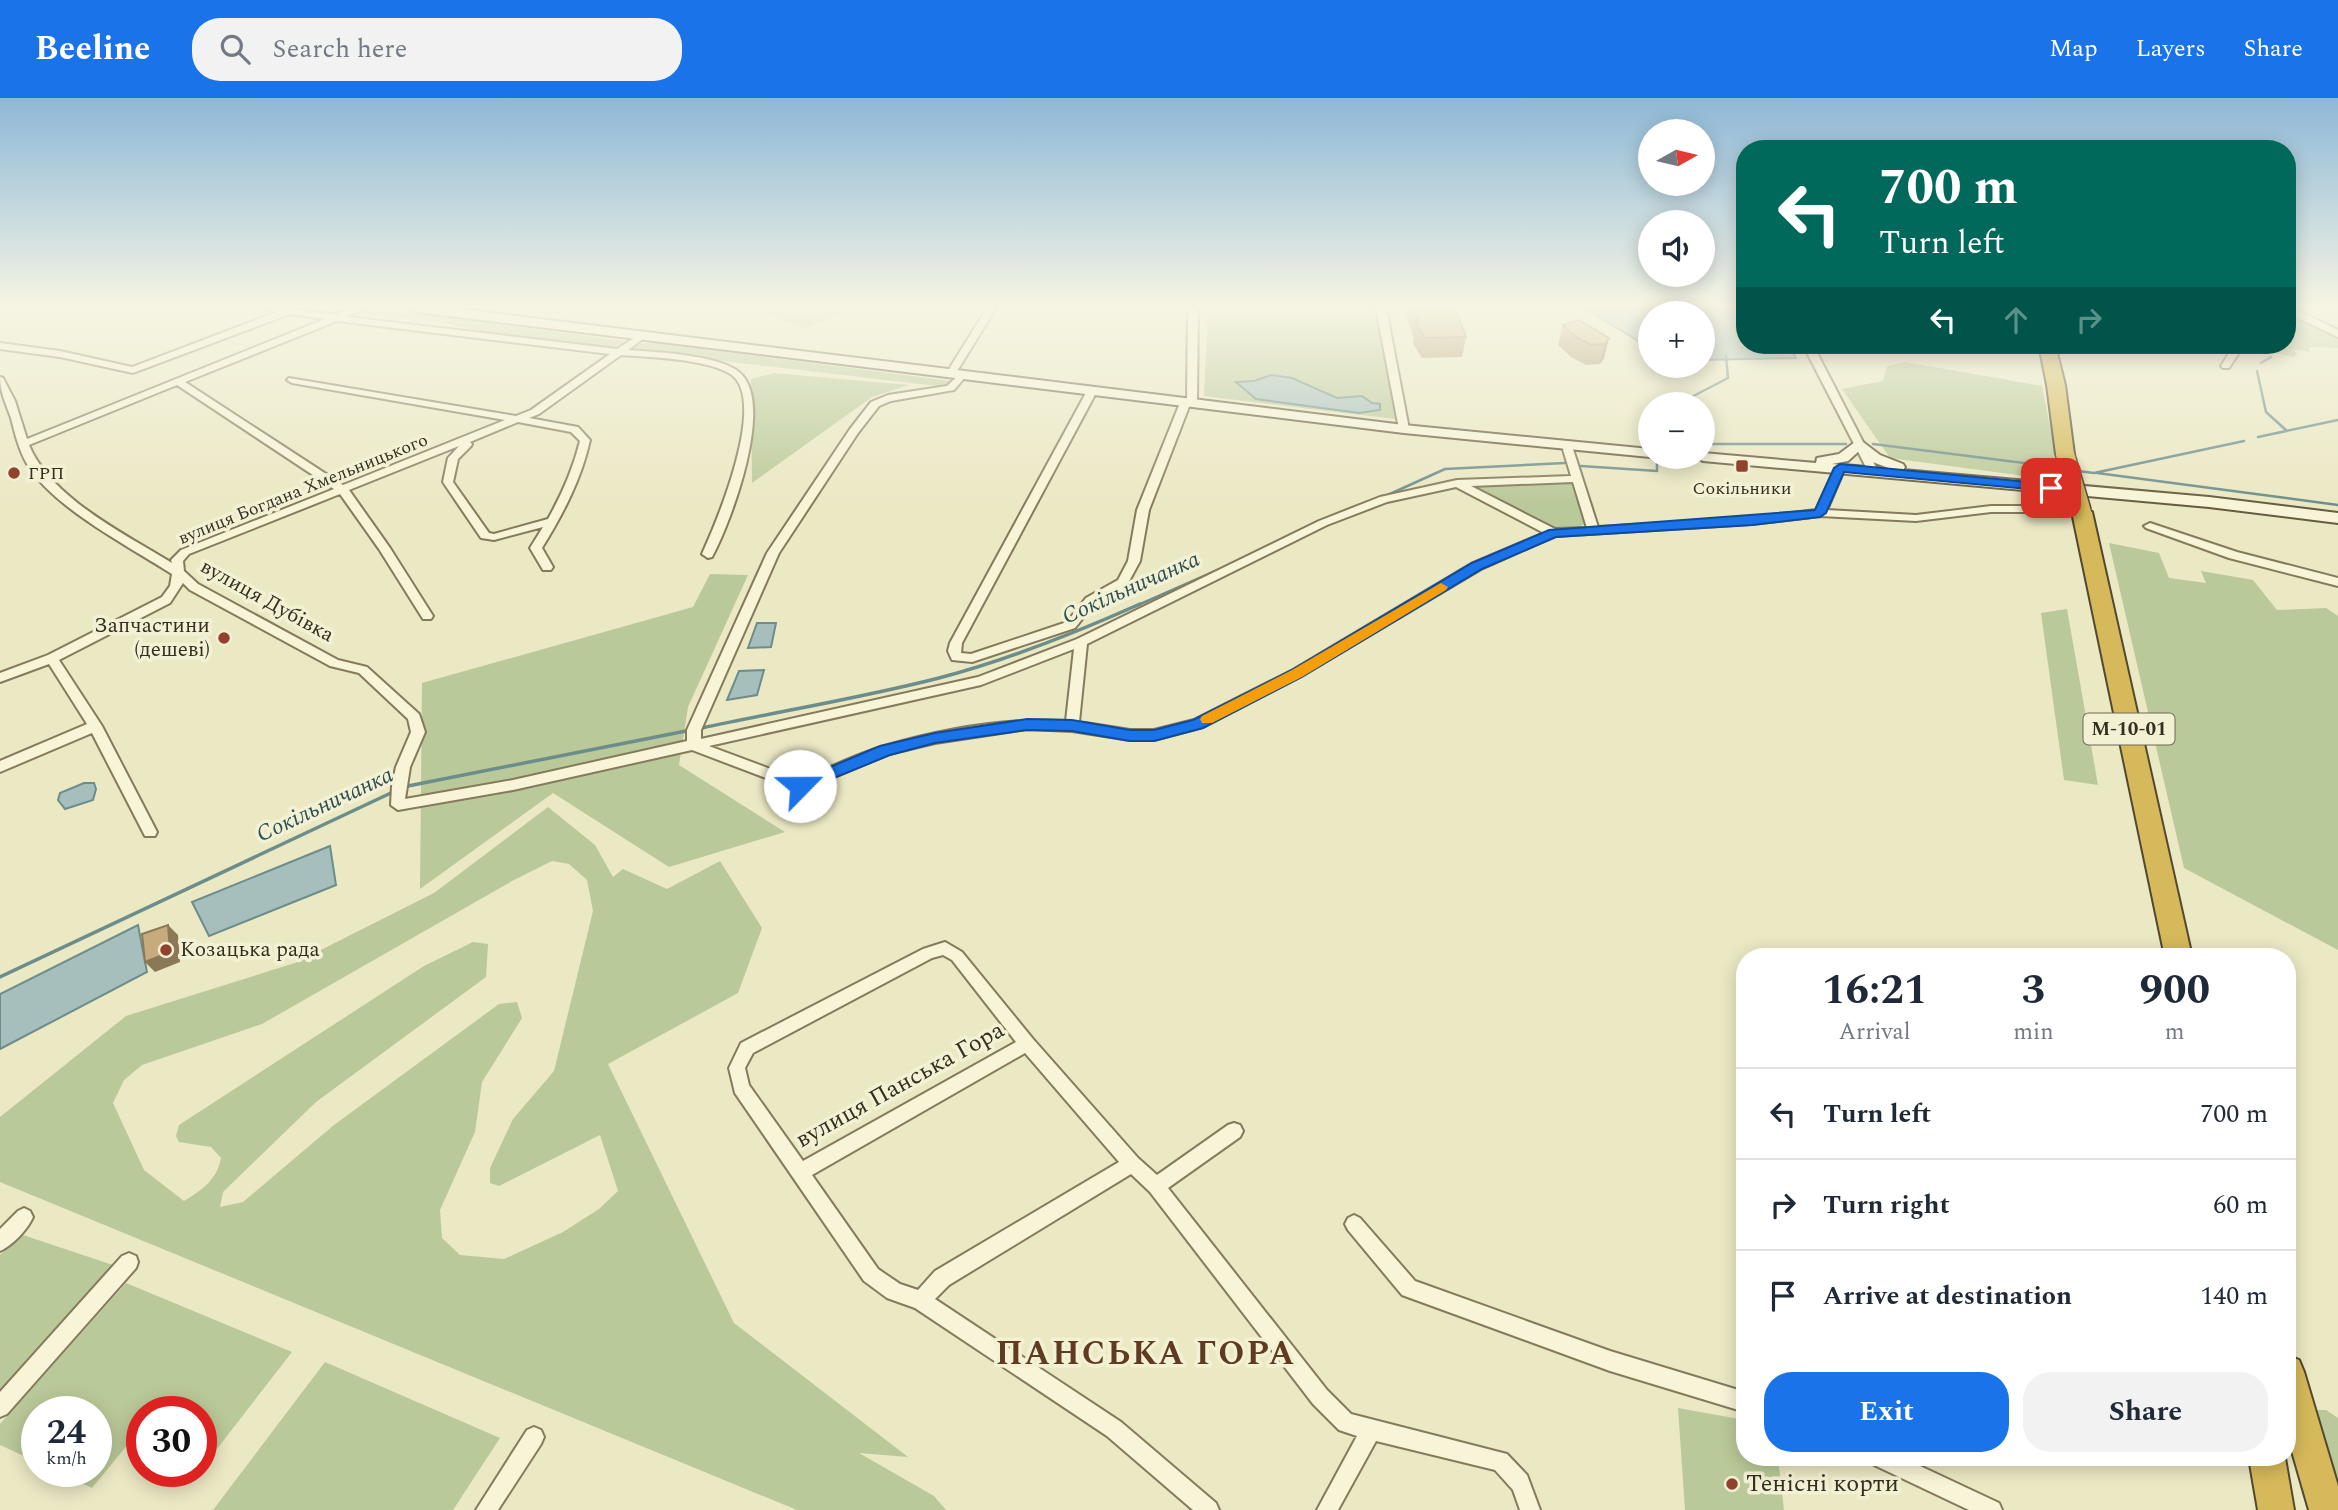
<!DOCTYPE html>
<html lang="en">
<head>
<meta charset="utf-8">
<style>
	:root { --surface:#fff; --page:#f2f2f3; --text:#1f2937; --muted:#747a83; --line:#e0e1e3; --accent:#1a73e8 }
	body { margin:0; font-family:Spectral,serif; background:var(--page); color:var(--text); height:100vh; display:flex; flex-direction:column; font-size:26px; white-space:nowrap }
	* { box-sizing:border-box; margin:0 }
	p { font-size:23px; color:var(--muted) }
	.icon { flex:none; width:38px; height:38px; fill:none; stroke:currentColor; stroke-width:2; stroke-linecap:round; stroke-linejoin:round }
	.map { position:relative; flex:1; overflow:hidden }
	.details { position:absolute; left:1736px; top:850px; width:560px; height:518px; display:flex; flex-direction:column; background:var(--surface); border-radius:28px; box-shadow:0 4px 18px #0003 }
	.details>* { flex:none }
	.hud { position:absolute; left:1736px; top:42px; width:560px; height:214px; border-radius:28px; box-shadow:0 4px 18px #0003; background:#00695c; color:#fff; overflow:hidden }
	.needle { width:46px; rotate:82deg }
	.fabs { position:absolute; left:1638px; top:21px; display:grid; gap:14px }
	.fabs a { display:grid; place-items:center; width:77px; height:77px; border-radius:50%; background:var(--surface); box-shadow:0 4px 18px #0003; font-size:35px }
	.speed { position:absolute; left:21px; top:1298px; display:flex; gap:14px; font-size:35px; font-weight:700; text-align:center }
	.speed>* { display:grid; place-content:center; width:91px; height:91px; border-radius:50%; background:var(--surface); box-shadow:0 4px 18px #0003; line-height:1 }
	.speed small { font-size:18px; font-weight:400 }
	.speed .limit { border:10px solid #d22; background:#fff; color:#111 }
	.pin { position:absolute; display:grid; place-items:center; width:60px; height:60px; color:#fff; margin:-30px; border-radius:14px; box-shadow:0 4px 10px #0006 }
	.me { position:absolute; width:77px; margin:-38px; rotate:67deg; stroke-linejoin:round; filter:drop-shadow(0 0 5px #0008) }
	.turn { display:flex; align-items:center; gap:24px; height:147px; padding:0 28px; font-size:32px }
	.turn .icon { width:91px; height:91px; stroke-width:2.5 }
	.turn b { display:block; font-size:49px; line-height:60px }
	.lanes { display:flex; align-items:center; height:66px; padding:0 28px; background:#0003; justify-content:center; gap:35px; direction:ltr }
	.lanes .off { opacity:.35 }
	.eta { display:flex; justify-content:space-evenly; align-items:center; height:119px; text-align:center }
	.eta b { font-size:42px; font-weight:700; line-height:49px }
	.primary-button { display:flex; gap:14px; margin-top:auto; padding:14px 28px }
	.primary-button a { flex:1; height:80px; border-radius:28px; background:var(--accent); color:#fff; font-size:28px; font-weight:700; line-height:80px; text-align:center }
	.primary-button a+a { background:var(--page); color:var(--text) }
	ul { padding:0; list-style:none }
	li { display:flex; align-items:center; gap:21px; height:91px; padding:0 28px; border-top:2px solid var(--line) }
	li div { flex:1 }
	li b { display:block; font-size:26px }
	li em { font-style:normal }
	header { display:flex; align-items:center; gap:42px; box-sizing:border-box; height:98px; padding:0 35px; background:var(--accent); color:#fff }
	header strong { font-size:33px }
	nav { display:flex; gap:38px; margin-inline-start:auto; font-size:24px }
	.search { width:490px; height:63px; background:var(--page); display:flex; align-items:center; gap:18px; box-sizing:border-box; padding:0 24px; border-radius:28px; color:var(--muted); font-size:26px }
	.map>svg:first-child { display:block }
	.green { fill:#bac999; fill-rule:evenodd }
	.water { fill:#a6bfbd; stroke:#6d8d8b; stroke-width:2 }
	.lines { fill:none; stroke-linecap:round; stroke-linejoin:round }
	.stream-far1 { stroke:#6d8d8b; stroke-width:2.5 }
	.stream { stroke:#6d8d8b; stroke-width:3.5 }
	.street-casing { stroke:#857a5c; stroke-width:4 }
	.secondary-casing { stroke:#675b3f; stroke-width:4 }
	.highway-casing { stroke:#534830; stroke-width:4 }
	.street { fill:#f7f4d7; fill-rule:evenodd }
	.secondary { fill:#f7f4d7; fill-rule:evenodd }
	.highway { fill:#d6b95a; fill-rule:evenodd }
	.highway-bridge-casing { stroke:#534830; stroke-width:21; stroke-linecap:butt }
	.highway-bridge { stroke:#d6b95a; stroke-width:18 }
	.wall { fill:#ab936b }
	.shaded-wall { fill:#8b7857 }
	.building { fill:#c7ab7c; stroke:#8b7857; stroke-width:2 }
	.route { fill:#1a73e8; stroke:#114b97; stroke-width:2 }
	.slow { fill:#f59e0b }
	.poi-dot { fill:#91422f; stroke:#f3f1d4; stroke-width:2.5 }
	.labels { text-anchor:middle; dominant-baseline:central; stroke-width:7; stroke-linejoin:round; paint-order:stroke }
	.far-poi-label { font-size:18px; fill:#362f1f; stroke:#f3f1d4; text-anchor:start }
	.far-street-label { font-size:18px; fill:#362f1f; stroke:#f3f1d4 }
	.shield { fill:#f3f1d4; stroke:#6f6955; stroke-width:2 }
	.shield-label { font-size:19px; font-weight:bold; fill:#362f1f }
	.street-label { font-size:21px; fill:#362f1f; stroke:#f3f1d4 }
	.poi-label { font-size:21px; fill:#362f1f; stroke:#f3f1d4; text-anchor:end }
	.water-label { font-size:23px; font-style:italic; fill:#2f5055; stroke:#f3f1d4 }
	.near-street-label { font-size:24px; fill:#362f1f; stroke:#f3f1d4 }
	.near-poi-label { font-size:24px; fill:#362f1f; stroke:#f3f1d4; text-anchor:start }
	.near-district-label { font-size:33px; font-weight:bold; letter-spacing:2px; fill:#603b21; stroke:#f3f1d4 }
</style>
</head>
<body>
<header>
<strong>Beeline</strong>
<div class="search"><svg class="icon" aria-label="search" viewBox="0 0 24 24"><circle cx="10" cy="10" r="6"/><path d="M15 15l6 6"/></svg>Search here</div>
<nav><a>Map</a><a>Layers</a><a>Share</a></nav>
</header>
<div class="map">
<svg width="2338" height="1412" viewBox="0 0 2338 1412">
	<rect width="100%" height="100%" fill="#ebe8c4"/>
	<path class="green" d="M370,210H381L624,243L610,251L491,236L437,223L356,216Z
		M753,210H856L805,230Z
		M1208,210H1370L1380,232L1395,321L1204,298Z
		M2287,213L2338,239V250L2309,249L2310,254L2294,251L2297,256L2294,259L2260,252L2254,247H2287Z
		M651,244L951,283L945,289L630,252L637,247Z
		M1905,264L2042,288L2061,383L1890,360L1842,291L1883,283L1887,268Z
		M774,275L909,287L872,299L752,385L751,281Z
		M1572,383L1577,387L1587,424L1576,432L1557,433L1466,386Z
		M2109,445L2159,455L2169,480L2206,485L2201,473L2253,482L2277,512L2326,510L2338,518V852L2184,770Z
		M710,476L748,477L688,609L679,667L785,734L669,769L553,695L420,791L422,585L693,509Z
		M2067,511L2098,687L2064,682L2041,515Z
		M548,709L595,747L613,779L623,771L667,791L720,763L762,830L738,895L608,966L734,1225L908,1359L859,1355L934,1398L946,1412H797L0,1084V1019L126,918L295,865L434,795ZM552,763L569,766L587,782L593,813L554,973L513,1021L490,1070V1085L499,1088L600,1037L618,1093L599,1111L563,1134L504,1161L460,1157L442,1140L440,1112L475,1034L482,984L522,920L517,904L499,906L334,1027L243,1104L220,1109L223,1094L316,1004L486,879L488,846L473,844L424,868L179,1027L176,1038L179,1044L211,1049L221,1060C217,1082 202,1092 184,1103L144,1072L113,1005L124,982L142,967L262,926L512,783Z
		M20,1136L113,1167L0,1295V1157Z
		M126,1185L292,1254L213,1356L201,1351V1314H142V1329L92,1390L57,1374H96V1314H37V1364L0,1347V1326Z
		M325,1264L500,1340L453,1412H213Z
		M1678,1310L1745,1322V1360H1778L1784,1412H1685Z
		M2318,1312H2326L2338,1320V1401L2316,1314Z"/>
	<path class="water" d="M1584,210H1745V247H1789L1796,260L1703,262V215H1650V250Z
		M1271,277L1292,280L1337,300L1362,298L1372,305L1380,306V312L1359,315L1256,301L1236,284L1254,283Z
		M757,525H776L771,549L748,550Z
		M764,572L757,597L727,602L739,573Z
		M84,685H94L96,691L93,702L65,711L58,702L60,695Z
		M330,748L336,787L209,838L192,804Z
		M138,827L147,874L0,951V896Z"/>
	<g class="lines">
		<path class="stream-far1" d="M2270,247L2273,253
			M2261,265L2271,259
			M2257,273L2266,314L2287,333
			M1678,306L1728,280L1726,258
			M2258,339L2338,322
			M1703,346H1846
			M1873,346L2064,370
			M1581,368L1657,373V364
			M2078,373L2094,375L2244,343
			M2097,375L2338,407
			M1381,400L1445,371L1565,365
			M1136,508L1236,464"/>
		<path class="stream" d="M702,630C781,613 861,600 939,580C1008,562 1075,535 1140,506
			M403,689L686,633
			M0,879L393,694"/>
		<g class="street-casing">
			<path id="street" d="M262,210H288L335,217L352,210H365L348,219L617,251L640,236L645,239L643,241L628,252C656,254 719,257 739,274C776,304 731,424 712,459L708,460L702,456C717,423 767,305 732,277C710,261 648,259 621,257L539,316L529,320L578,329L590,342C581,382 563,416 542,450L553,469L551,472H543L530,450L543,429L494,442L481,440L443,384L448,360L459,348L349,392L390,450L433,518L431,521H423L379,451L340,396L189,456L183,463L184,473L198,486L338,562L367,569L419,616L425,634L410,669L405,701L513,682L687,643V632L767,455L850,331L871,304L888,297L947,288L961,275L966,278L954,292L891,303L879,308L858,335L779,455L701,632V641L978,579L1077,541L1319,423L1380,399L1457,382L1571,378L1562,348L1567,345L1572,348L1598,429L1752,420L1816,412L1835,370L1840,367L1845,370L1827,412L1916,417L1991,408H2024L2030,411L2024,414H1991L1916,423L1820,418L1752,426L1555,438L1481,471L1301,578L1203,629L1154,642H1130L1072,633L1027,631L935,645L889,656L800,693L692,652L513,692L398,712L391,707L392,688L396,669L411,634L408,621L359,575L330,568L190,492L183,485L170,505L59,562L102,628L157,734L155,738H145L92,635L0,674V663L87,626L49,566L0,584V575L48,557L162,499L170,488L172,476C130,449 52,409 27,366C19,352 15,336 11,320C6,306 0,294 0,279L3,280L15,303L27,341L325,221L290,216L133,275L60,259L0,251V245L60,253L132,269L277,214ZM337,223L610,256L531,312L516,318L289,280L287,282L292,285L505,322L343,387L185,284ZM177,287L334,391L181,452L171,462L172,465C125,436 51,400 29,347ZM518,324L571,334L580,343C573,371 562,396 548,421L494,436L489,435L453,384L458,361L471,348L472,346L470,344ZM1573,384L1587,430L1555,431L1471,388ZM1456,389L1544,435L1473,465L1293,572L1194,622L1154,632H1130L1079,624L1087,546L1327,427L1387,404ZM1074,551L1066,623C1006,620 943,631 885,648C856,656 828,671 800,682L709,648L981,587Z
				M987,210H996L954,278H948L946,276Z
				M1188,210H1198L1197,302L1200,306L1195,309L1190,306L1149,412L1140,463L1127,487L1094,506L1075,530L972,564L952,562L948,553L950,545L1087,293L1092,290L1097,293L962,545L961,555L971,556L1067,524L1086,500L1118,482L1128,463L1137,412L1180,305L1187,303Z
				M1376,210H1386L1409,331L1404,334L1399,331Z
				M2287,210H2293L2338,232V239L2287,215Z
				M1803,247H1813L1878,373L1877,375H1869L1868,373Z
				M2234,247H2244L2229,270H2223L2221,268Z
				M2150,425L2237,454L2338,480V488L2229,460L2146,430L2144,428Z
				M945,844L962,854L1033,941L1138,1060L1157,1077L1228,1027L1234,1025L1240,1027L1243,1033L1240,1039L1168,1090L1327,1292L1351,1316L1507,1356L1527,1377L1540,1412H1520L1513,1392L1495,1372L1376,1343L1338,1412H1317L1357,1338L1339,1332L1313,1306L1150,1094L1131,1076L949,1187L935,1201L1121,1324L1216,1405L1219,1412H1193L1107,1338L915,1210L887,1200L864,1183L735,995L729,970L741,945L923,851ZM943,857L952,862L1016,944L803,1063L749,987L745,970L753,955L932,860ZM1025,955L1119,1064L935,1173L918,1192L900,1186L878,1171L812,1077Z
				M24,1110L30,1113L33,1119C28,1131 12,1148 0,1153V1131L18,1113Z
				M1354,1117L1360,1120L1415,1183L1610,1253L1745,1294V1314L1610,1273L1402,1197L1348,1132L1345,1126L1348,1120Z
				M129,1155L136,1158L138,1164L136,1170L7,1316L0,1319V1294L122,1158Z
				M534,1329L541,1332L544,1339L541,1346L498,1412H476L527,1332Z
				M1871,1360H1903L1999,1405L2002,1412H1969L1874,1367Z"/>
		</g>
		<g class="secondary-casing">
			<path id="secondary" d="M411,210H451L1404,327L1650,351V359H1652H1650L1404,335L417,214Z
				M1859,341L1880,357L1903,366L1905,369L1903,372L2209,399L2338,415V425L2209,409L1703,363L1696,359H1703V355L1816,365L1817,360L1839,356ZM1859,353L1870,363L1891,371L1832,366L1848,363Z"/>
		</g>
		<g class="highway-casing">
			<path id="highway" d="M2039,247H2055L2065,287L2074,356L2072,360H2058L2056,356L2047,287Z
				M2082,408L2092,414L2192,859H2165L2072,414Z
				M2287,1257L2299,1262L2304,1274L2338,1388V1412H2309L2287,1336Z
				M2249,1360H2285L2294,1412H2258Z"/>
		</g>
		<use href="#street" class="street"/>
		<use href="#secondary" class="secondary"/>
		<use href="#highway" class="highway"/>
		<g class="highway-bridge-casing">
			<path id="highway-bridge" d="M2065,356L2082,414"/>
		</g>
		<use href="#highway-bridge" class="highway-bridge"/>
	</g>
	<path class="wall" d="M1404,210H1455L1466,239L1462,259L1422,260L1413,246L1414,241Z
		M1563,227L1609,240L1604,260L1600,266L1586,267L1571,259L1558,247Z"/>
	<path class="shaded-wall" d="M1609,240L1604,260L1600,266L1605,246Z
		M168,827L178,837L180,864L155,874L145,864Z"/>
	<path class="building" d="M1413,210H1455L1466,239L1425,240L1416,227L1419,226Z
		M1579,222L1609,240L1605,246L1591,247L1576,239L1563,227Z
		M168,827L170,854L145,864L142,836Z"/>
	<linearGradient id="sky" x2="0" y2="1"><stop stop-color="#8db8d7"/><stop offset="0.51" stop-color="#f6f5e4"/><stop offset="1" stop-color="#f6f5e4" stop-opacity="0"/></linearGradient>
	<rect width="2338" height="408" fill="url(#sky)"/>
	<path class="route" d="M1840,366L2051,386L2058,390L2051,393L1844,374L1826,415L1820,419L1752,427L1556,439L1482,471L1302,579L1203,630L1154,643H1130L1072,633L1027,632L935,645L890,657L800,694L792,688L795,684L880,648L935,635L1027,621L1072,622L1130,632H1154L1193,622L1292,572L1472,465L1549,432L1815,412L1834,370Z"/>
	<path class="slow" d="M1441,485L1448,489L1446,492L1302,579L1212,625H1202L1200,621L1202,618L1292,572Z"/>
	<g class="poi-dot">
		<rect x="1735" y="361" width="14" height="14" rx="3.5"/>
		<circle cx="14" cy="375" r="7"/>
		<circle cx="224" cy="540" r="7"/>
		<circle cx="166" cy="852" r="7"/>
		<circle cx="1732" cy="1386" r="7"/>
	</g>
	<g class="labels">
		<g class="far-poi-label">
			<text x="28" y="375">ГРП</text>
			<text x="1742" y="390" text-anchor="middle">Сокільники</text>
		</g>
		<g class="far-street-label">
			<text transform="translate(303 391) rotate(-22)">вулиця Богдана Хмельницького</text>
		</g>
		<rect class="shield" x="2083.5" y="615.5" width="91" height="31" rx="5"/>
		<g class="shield-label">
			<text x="2129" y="631">М-10-01</text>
		</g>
		<g class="street-label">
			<text transform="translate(267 503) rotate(29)">вулиця Дубівка</text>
		</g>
		<g class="poi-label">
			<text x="210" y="528">Запчастини<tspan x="210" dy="24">(дешеві)</tspan></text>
			<text x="180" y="852" text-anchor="start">Козацька рада</text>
		</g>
		<g class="water-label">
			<text transform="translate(1131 490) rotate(-24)">Сокільничанка</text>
			<text transform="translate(325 707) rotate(-25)">Сокільничанка</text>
		</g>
		<g class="near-street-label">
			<text transform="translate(900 987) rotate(-29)">вулиця Панська Гора</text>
		</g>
		<g class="near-poi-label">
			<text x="1746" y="1386">Тенісні корти</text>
		</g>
		<g class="near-district-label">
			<text x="1146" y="1256">ПАНСЬКА ГОРА</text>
		</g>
	</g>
</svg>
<div class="fabs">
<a><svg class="needle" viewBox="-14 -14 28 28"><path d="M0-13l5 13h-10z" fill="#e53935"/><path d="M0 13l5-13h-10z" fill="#747a83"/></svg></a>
<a><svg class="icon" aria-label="sound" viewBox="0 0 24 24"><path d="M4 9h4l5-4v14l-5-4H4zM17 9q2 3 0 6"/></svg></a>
<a>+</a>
<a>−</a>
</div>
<div class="speed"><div>24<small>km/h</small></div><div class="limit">30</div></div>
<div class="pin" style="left:2051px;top:390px;background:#d93025"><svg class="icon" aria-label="arrive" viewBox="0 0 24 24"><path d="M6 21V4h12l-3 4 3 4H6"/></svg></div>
<svg class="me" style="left:800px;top:688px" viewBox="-20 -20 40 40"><circle r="19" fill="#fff"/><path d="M0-13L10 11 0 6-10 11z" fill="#1a73e8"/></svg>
<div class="hud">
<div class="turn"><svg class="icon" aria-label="left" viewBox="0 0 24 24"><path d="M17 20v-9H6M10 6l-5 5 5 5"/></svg><div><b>700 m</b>Turn left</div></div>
<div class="lanes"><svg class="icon" aria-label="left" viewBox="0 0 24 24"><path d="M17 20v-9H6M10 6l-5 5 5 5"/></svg><svg class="icon off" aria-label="ahead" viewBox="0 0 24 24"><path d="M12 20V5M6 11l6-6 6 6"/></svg><svg class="icon off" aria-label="right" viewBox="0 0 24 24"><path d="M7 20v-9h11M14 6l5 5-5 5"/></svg></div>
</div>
<section class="details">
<div class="eta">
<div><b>16:21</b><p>Arrival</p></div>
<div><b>3</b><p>min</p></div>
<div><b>900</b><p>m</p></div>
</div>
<ul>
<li><svg class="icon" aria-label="left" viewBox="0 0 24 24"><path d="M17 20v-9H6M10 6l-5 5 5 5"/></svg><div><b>Turn left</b></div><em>700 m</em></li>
<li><svg class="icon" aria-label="right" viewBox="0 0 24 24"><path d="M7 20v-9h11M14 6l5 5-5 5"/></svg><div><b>Turn right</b></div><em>60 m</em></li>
<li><svg class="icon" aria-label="arrive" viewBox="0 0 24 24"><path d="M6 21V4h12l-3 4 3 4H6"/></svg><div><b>Arrive at destination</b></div><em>140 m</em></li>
</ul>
<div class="primary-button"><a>Exit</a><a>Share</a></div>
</section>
</div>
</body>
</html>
